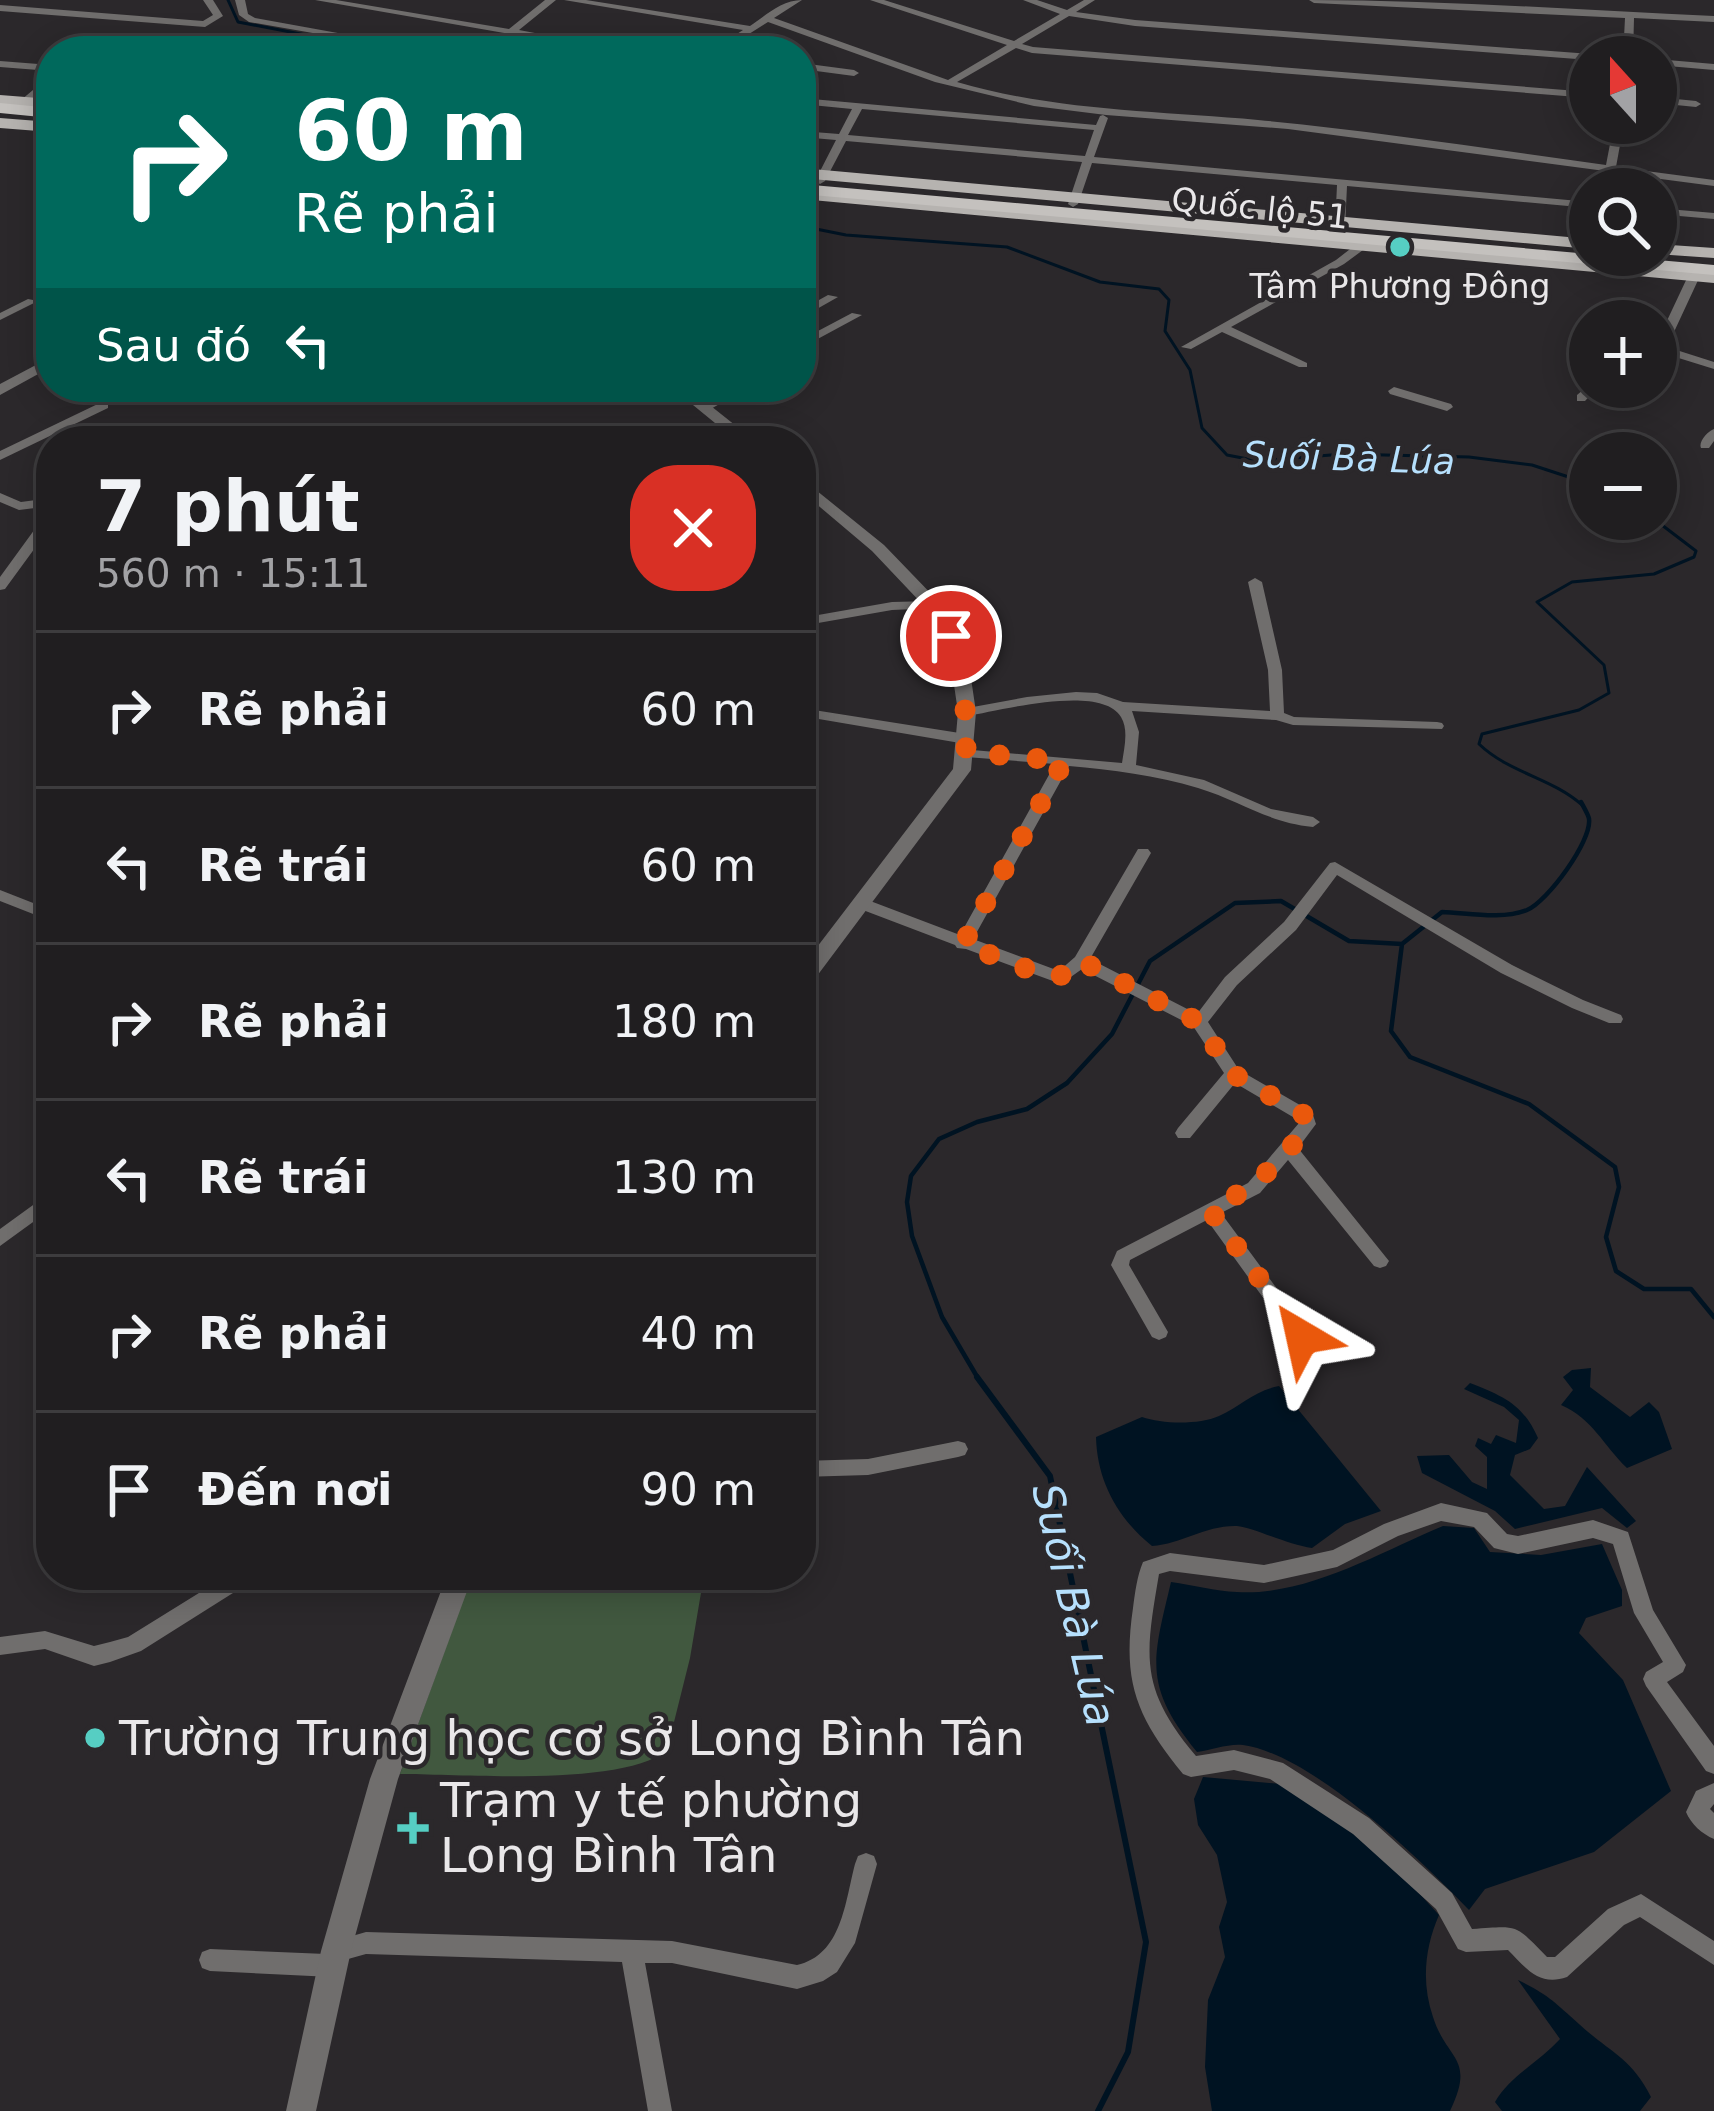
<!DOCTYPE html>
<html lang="vi">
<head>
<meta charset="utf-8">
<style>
	:root { --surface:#201e20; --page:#282729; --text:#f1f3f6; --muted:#a2a2a5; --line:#3d3c3e }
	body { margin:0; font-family:"DejaVu Sans",sans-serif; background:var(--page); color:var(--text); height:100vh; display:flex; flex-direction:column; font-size:45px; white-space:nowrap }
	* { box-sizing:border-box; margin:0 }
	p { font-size:39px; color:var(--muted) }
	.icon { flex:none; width:66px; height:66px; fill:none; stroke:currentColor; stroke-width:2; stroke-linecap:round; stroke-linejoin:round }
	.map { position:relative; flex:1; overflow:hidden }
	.side { position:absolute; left:36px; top:426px; width:780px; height:1164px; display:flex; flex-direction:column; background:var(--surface); border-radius:48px; box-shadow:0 6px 30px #0003,0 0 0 3px var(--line) }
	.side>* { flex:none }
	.banner { position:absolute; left:36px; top:36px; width:780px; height:366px; border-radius:48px; box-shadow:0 6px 30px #0003,0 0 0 3px var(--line); background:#00695c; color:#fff; overflow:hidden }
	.needle { width:78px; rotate:339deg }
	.fabs { position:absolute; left:1569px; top:36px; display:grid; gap:24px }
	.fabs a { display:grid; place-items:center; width:108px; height:108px; border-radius:50%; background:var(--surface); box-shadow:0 6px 30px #0003,0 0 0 3px var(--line); font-size:60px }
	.pin { position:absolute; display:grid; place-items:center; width:102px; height:102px; color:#fff; margin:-51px; border:6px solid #fff; border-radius:50%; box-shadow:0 3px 12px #0007 }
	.me { position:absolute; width:132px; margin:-66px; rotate:324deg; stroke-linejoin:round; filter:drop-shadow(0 0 9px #0008) }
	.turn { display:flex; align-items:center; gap:42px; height:252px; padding:0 60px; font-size:54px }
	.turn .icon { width:156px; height:156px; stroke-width:2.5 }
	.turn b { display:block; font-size:84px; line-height:102px }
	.then { display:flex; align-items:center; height:114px; padding:0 60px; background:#0003; gap:24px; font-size:45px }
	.round { display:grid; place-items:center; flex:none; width:126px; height:126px; border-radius:48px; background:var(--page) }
	.overview { display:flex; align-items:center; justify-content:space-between; height:204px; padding:0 60px }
	h1 { font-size:72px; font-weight:600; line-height:90px }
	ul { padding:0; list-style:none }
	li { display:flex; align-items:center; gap:36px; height:156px; padding:0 60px; border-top:3px solid var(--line) }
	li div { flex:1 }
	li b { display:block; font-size:45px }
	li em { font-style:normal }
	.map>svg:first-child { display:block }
	.green { fill:#41583f }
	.water { fill:#001322 }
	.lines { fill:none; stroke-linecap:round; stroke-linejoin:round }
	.stream-far2 { stroke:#001322; stroke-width:3 }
	.stream-far1 { stroke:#001322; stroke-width:4.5 }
	.stream { stroke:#001322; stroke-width:6 }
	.minor { fill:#706e6d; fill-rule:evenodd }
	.tertiary { fill:#706e6d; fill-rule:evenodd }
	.primary { fill:#b6b3b0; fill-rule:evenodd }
	.trunk { fill:#c4c1be; fill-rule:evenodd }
	.route { stroke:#ea580c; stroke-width:21; stroke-dasharray:0 37.8 }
	.poi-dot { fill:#56cec3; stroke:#2b282b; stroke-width:4.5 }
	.labels { text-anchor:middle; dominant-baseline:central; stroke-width:9; stroke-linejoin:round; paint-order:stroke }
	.far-street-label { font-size:33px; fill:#e9e7e9; stroke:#2b282b }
	.far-poi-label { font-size:33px; fill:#e9e7e9; stroke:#2b282b }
	.far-water-label { font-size:36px; font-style:italic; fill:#b6e0fd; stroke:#2b282b }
	.water-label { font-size:42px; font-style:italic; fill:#b6e0fd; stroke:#2b282b }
	.near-poi-label { font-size:48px; fill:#e9e7e9; stroke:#2b282b; text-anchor:start }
</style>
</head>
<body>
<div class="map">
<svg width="1714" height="2111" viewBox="0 0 1714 2111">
	<rect width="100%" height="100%" fill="#2b282b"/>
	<path class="green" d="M472,1575H704L690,1658L667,1750C624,1787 460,1774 400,1774Z"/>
	<path class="water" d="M1591,1368L1590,1387L1630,1417L1649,1402L1659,1412L1672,1449L1627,1468C1603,1445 1593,1419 1561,1405L1573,1390L1563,1377L1572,1370Z
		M1470,1383C1503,1396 1523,1404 1538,1438L1530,1449L1515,1455L1510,1475L1544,1509L1565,1506L1587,1467L1636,1521L1627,1528L1602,1508L1515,1529L1495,1511L1422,1473L1417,1456L1449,1455L1472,1482L1487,1489V1457L1475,1446L1478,1438L1491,1444L1496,1435L1516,1443L1519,1420L1504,1407L1464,1389Z
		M1279,1386L1381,1511L1345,1524L1312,1548C1288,1545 1252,1527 1237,1526C1206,1525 1182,1544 1152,1546C1118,1519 1097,1481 1096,1437L1142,1417C1162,1424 1199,1425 1219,1416C1241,1406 1254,1391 1279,1386Z
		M1443,1526L1474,1528L1490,1552L1541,1555L1602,1544L1622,1590V1606L1586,1618L1579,1633L1623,1680L1671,1791L1594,1852L1485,1889L1469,1910C1421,1860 1313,1755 1243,1745C1230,1743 1211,1750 1197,1752C1142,1685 1153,1659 1171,1582C1193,1585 1215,1591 1237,1592C1308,1596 1380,1552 1443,1526Z
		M1203,1777L1293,1785L1397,1869L1439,1915C1425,1947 1421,1982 1433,2017C1447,2061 1476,2057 1450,2111H1212L1205,2067L1208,2000L1225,1957L1219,1927L1227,1902L1217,1855L1198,1825L1194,1799Z
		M1518,1980C1550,1996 1553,2001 1579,2024C1609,2052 1631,2057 1651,2097L1640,2111H1502L1495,2102C1509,2077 1539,2062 1560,2039Z"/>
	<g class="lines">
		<path class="stream-far2" d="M228,0L238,22L389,51
			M801,226L846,235L1007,247L1100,282L1159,289L1169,300L1165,331L1190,370L1202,428L1227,455L1258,461L1343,454L1469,457L1532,465L1590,484
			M1582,805C1552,778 1509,773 1479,744L1482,734L1579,710L1609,693L1604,665L1537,602L1572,582L1654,574L1694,557L1696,551L1654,519"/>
		<path class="stream-far1" d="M1402,944L1391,1031L1410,1057L1529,1104L1615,1167L1619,1187L1606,1237L1616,1271L1644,1289H1691L1714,1317
			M979,1380L942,1317L912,1236L907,1202L911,1176L939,1139L977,1122L1027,1109L1067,1083L1112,1034L1150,961L1235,903L1281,901L1349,941L1402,944L1442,912C1469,913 1501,920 1527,910C1547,902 1592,841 1589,819C1589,816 1582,804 1581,802"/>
		<path class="stream" d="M977,1377L1050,1476L1146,1942L1128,2052L1098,2111"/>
		<path class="minor" d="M203,0H213L223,16L205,27L0,11V5L203,21L213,15Z
			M235,0H245L248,14L255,18L437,51H416L249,22L239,15Z
			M315,0H336L509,29L545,0H556L519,30L630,51H608Z
			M564,0H586L750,26C764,17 781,0 802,0L774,18L948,80L1007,45L870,0H884L1014,41L1060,14L1023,0H1037L1067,10L1084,0H1095L1076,12L1135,20L1591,54L1596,57H1590V60L1135,26L1069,16L1022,44L1033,47L1590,92V98L1032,53L1016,48L957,82C1056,111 1157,111 1258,120C1375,131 1490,149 1606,165L1614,123H1624L1616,167L1714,180V186L1615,173L1612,189H1602L1605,171L1288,129L1106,115L1034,106L935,82L768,22L722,51H711L743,30Z
			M1309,0C1444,0 1580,10 1714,16V22L1634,18L1633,57H1623L1625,18L1314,3Z
			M1656,59L1714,64V70L1656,65Z
			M0,61L51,65V71L0,67Z
			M801,63L854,70L859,73L854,76L801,69Z
			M51,75V83L27,104H21V100Z
			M1656,97L1696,101L1701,104L1696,107L1656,103Z
			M801,98L1096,125L1100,116L1103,115L1108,118L1094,157L1590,202V208L1347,186L1345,228L1340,231L1335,228L1337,185L1092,163L1078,204L1073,207L1068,204L1082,162L846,141L825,181L820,184L815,181L836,140L801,137V131L839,134L852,109L801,104ZM862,109L1094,130L1085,156L848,135Z
			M1656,208L1714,213V219L1656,214Z
			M1358,237L1367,239L1363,250L1344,264L1231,327L1307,363V367H1299L1222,332L1191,349L1181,347L1336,260L1354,246Z
			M1694,273L1700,276L1667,347L1714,362V369L1656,351V344L1688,276Z
			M828,295L838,297L801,318V310Z
			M28,299L38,301L0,320V313Z
			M852,313L862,315L801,348V340Z
			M1590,384V387H1598L1585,401H1577V395Z
			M734,387H749L709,410L699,407Z
			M1394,387L1451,404L1453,407L1447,411L1390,394L1388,391Z
			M104,401L108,402V408L0,460V451Z
			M1714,429V441L1709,448H1701C1698,442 1708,431 1714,429Z
			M0,493L21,502L51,498V506L19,510L0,502Z
			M45,521L51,526L5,589L0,590V577L40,522Z
			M1255,578L1262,582L1282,670L1284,713L1294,717L1437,722L1442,723L1444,726L1442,729L1293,725L1276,720L1132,711L1139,732L1136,765L1204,780L1271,809L1313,817L1320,822L1313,827C1266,822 1241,801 1198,788C1156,775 1112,770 1069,766L973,939L1059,971L1075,957L1138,849H1148L1151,853L1090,959L1197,1014L1225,977L1284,922L1330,863L1335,862L1512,965L1583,1000L1621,1015L1623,1019L1621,1023H1609L1572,1008L1501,973L1337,875L1296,930L1237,985L1208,1022L1239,1070L1312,1112L1316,1124L1298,1148L1389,1261L1386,1266L1380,1268L1374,1266L1288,1160L1260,1193L1221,1213L1309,1332L1311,1337L1309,1342L1302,1345L1295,1342L1207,1220L1130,1260L1129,1265L1168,1332L1166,1337L1159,1340L1152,1337L1111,1265L1117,1251L1248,1183L1299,1123L1298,1120L1235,1083L1190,1138H1178L1175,1133L1178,1128L1224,1073L1193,1026L1082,969L1061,984L966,949L957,948L955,945L855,907L852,903L855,899H865L960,935L1055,764L966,757L961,755L959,752L961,749L1122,763C1124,749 1129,730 1121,717C1101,683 999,711 967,716L962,715V709L1027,697L1076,692L1097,693L1123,702L1270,711L1268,670L1248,582Z
			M932,601L939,605L937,608L892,610L801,626V618L892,602Z
			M801,708L966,734L973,739L966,744L801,716Z
			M0,890L51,910V921L0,901Z
			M51,1192V1209L0,1246V1229Z
			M958,1441L965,1443L968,1449L965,1455L958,1457L868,1475L801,1477V1461L868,1459Z
			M1441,1503L1487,1513L1507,1534L1518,1536L1593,1520L1628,1532L1653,1610L1686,1665L1683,1672L1667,1682L1714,1746V1774L1706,1771L1646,1686L1643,1679L1646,1672L1663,1662L1634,1613L1613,1544L1593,1538L1518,1554L1494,1548L1474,1527L1441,1521L1398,1536L1337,1567L1264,1583L1170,1571L1159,1574C1145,1657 1139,1688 1196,1756L1234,1750L1283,1763L1369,1818L1452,1893L1472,1929C1519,1926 1514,1923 1547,1957H1555L1608,1909L1641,1894L1714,1941V1965L1640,1917L1624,1925L1567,1977C1539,1987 1526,1968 1508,1950L1466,1952L1458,1949L1436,1909L1353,1834L1270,1779L1234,1770L1191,1777L1183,1774C1137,1717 1122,1683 1133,1608C1135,1593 1137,1576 1143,1562L1170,1553L1264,1565L1333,1550L1384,1524Z
			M228,1575H255L252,1581L141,1651L110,1662L94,1666L45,1649L0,1655V1637L45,1631L94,1646L110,1642L128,1637Z
			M1714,1783V1804L1710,1809L1714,1813V1839C1702,1834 1691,1824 1686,1812L1696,1791Z
			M866,1853L874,1856L877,1864L855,1943L837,1972L823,1981L797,1989L672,1963H645L672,2111H648L622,1962L366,1954L341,1961L343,1966L340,1974L332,1977L210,1971L202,1968L199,1960L202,1952L210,1949L326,1954L328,1943L366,1932L672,1941L797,1965C842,1955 845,1902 855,1864L858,1856Z"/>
		<path class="tertiary" d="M51,357V367L0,395V384Z
			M671,387H687L755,441H737Z
			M801,478L884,545L938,601L968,658L976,712L971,770L808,988L801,990V968L953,769L958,712L950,658L925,607L872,551L801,491Z
			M447,1575H473L398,1779L351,1951L316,2111H286L321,1951L370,1779Z"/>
		<path class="primary" d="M0,95L51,99V109L0,105Z
			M0,118L51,122V132L0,128Z
			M801,168L1590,239V249L801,178Z
			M801,189L1714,273V283L801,199Z
			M1656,244L1714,248V258L1656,254Z"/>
		<path class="trunk" d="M0,103L51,108V118L0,113Z
			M801,184L1714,265V275L801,194Z"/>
	</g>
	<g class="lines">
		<path class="route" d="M951,636C965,674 966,712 966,752L1064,761L963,944L1045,976L1070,975L1081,961L1199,1022L1233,1074L1306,1116L1308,1124C1281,1164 1253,1188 1210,1210L1302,1337"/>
	</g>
	<g class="poi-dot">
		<circle cx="1400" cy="247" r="12"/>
		<circle cx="95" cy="1738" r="12"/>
		<path d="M407 1810h12v12h12v12h-12v12h-12v-12h-12v-12h12z"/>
	</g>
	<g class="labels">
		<g class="far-street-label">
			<text transform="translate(1260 208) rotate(6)">Quốc lộ 51</text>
		</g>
		<g class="far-poi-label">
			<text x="1400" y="286">Tâm Phương Đông</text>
		</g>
		<g class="far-water-label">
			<text transform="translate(1349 458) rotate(2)">Suối Bà Lúa</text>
		</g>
		<g class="water-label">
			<text transform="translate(1074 1605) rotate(77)">Suối Bà Lúa</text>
		</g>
		<g class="near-poi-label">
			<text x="119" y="1738">Trường Trung học cơ sở Long Bình Tân</text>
			<text x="440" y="1800">Trạm y tế phường<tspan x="440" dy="55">Long Bình Tân</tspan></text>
		</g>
	</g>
</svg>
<div class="fabs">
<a><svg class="needle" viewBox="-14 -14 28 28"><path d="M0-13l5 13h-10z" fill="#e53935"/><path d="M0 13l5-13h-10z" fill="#a2a2a5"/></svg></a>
<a><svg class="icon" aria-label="search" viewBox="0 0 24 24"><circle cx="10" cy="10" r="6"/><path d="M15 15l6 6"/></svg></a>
<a>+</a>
<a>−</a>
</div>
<div class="pin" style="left:951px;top:636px;background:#d93025"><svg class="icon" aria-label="arrive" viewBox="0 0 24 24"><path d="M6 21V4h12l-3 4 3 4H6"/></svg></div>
<svg class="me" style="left:1302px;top:1337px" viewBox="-20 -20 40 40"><path d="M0-17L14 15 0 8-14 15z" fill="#ea580c" stroke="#fff" stroke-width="4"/></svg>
<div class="banner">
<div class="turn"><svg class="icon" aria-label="right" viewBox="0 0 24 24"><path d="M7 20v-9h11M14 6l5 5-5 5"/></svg><div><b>60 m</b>Rẽ phải</div></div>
<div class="then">Sau đó<svg class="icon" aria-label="left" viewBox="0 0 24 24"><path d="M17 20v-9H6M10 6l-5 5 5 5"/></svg></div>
</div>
<section class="side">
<div class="overview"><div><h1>7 phút</h1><p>560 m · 15:11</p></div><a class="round" style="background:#d93025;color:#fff"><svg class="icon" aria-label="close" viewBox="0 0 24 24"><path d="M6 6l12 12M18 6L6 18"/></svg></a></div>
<ul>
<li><svg class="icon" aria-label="right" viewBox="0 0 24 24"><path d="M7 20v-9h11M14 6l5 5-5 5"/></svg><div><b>Rẽ phải</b></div><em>60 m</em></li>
<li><svg class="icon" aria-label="left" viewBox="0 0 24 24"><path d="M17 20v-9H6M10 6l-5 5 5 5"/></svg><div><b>Rẽ trái</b></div><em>60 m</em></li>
<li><svg class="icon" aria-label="right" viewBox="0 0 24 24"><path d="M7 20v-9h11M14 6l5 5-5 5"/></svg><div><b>Rẽ phải</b></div><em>180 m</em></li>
<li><svg class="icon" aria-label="left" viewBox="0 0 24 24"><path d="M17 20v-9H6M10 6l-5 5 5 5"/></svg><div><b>Rẽ trái</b></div><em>130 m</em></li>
<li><svg class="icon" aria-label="right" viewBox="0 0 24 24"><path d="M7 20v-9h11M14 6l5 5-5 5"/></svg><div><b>Rẽ phải</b></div><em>40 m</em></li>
<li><svg class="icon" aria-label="arrive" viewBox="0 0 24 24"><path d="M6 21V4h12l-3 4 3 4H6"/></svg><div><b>Đến nơi</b></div><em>90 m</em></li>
</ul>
</section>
</div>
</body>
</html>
